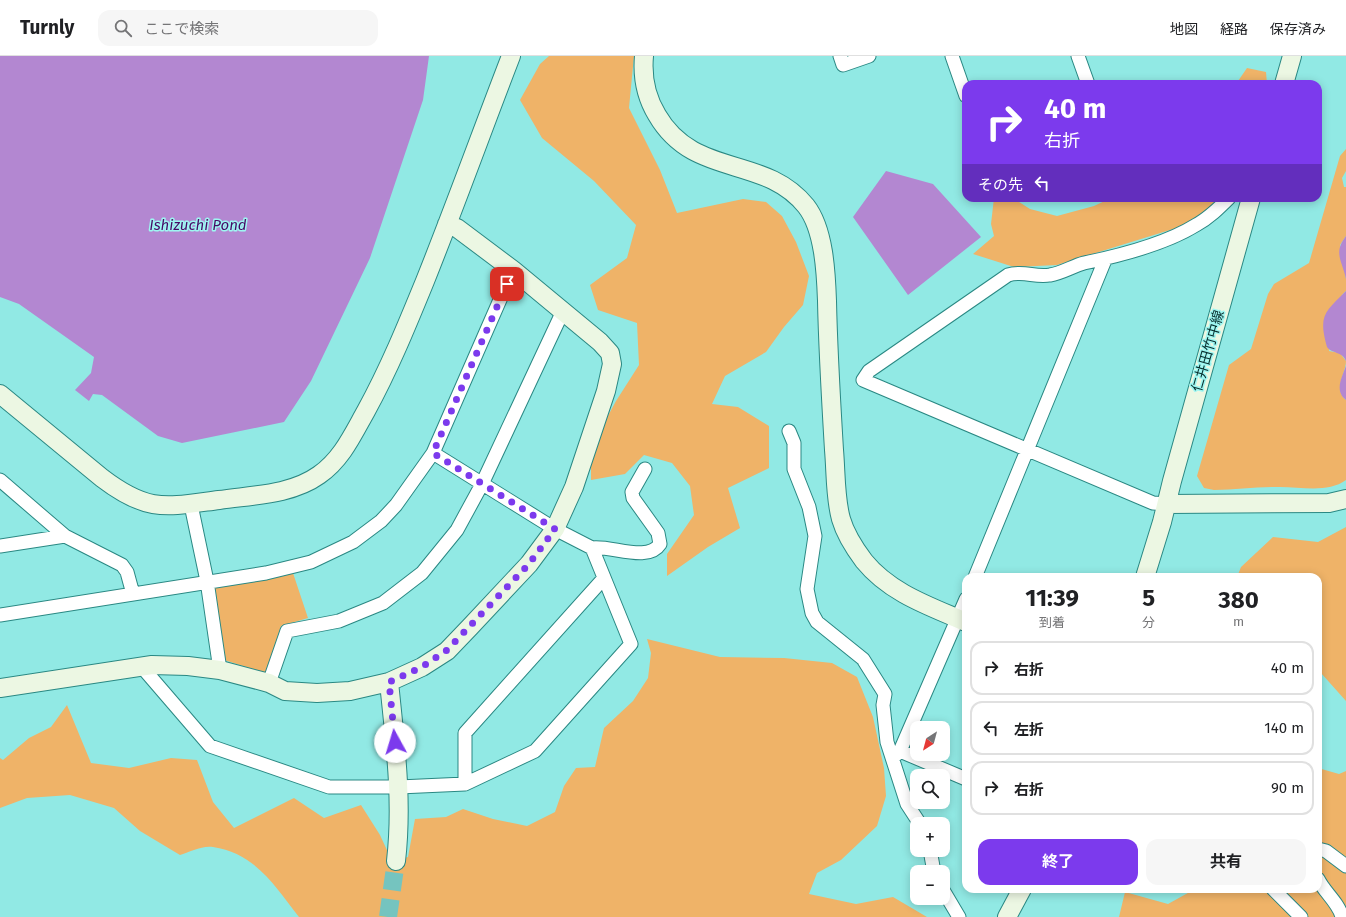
<!DOCTYPE html>
<html lang="ja">
<head>
<meta charset="utf-8">
<style>
	:root { --surface:#fff; --page:#f6f6f6; --text:#202124; --muted:#757577; --line:#e0e0e0; --accent:#7c3aed }
	body { margin:0; font-family:"Fira Sans","Noto Sans JP",sans-serif; background:var(--page); color:var(--text); height:100vh; display:flex; flex-direction:column; font-size:15px; white-space:nowrap }
	* { box-sizing:border-box; margin:0 }
	p { font-size:13px; color:var(--muted) }
	.icon { flex:none; width:22px; height:22px; fill:none; stroke:currentColor; stroke-width:2; stroke-linecap:round; stroke-linejoin:round }
	.map { position:relative; flex:1; overflow:hidden }
	.sheet { position:absolute; left:962px; top:517px; width:360px; height:320px; display:flex; flex-direction:column; background:var(--surface); border-radius:12px; box-shadow:0 2px 10px #0003 }
	.sheet>* { flex:none }
	.top-card { position:absolute; left:962px; top:24px; width:360px; height:122px; border-radius:12px; box-shadow:0 2px 10px #0003; background:#7c3aed; color:#fff; overflow:hidden }
	.needle { width:26px; rotate:216deg }
	.fabs { position:absolute; left:910px; top:665px; display:grid; gap:8px }
	.fabs a { display:grid; place-items:center; width:40px; height:40px; border-radius:8px; background:var(--surface); box-shadow:0 2px 10px #0003; font-size:20px }
	.pin { position:absolute; display:grid; place-items:center; width:34px; height:34px; color:#fff; margin:-17px; border-radius:8px; box-shadow:0 2px 6px #0006 }
	.me { position:absolute; width:44px; margin:-22px; rotate:354deg; stroke-linejoin:round; filter:drop-shadow(0 0 3px #0008) }
	.turn { display:flex; align-items:center; gap:14px; height:84px; padding:0 16px; font-size:18px }
	.turn .icon { width:52px; height:52px; stroke-width:2.5 }
	.turn b { display:block; font-size:28px; line-height:34px }
	.then { display:flex; align-items:center; height:38px; padding:0 16px; background:#0003; gap:8px; font-size:15px }
	.eta { display:flex; justify-content:space-evenly; align-items:center; height:68px; text-align:center }
	.eta b { font-size:24px; font-weight:700; line-height:28px }
	.button { display:flex; gap:8px; margin-top:auto; padding:8px 16px }
	.button a { flex:1; height:46px; border-radius:12px; background:var(--accent); color:#fff; font-size:16px; font-weight:700; line-height:46px; text-align:center }
	.button a+a { background:var(--page); color:var(--text) }
	ul { padding:0; list-style:none }
	li { display:flex; align-items:center; gap:12px; height:54px; margin:0 8px 6px; padding:0 8px; border:2px solid var(--line); border-radius:12px }
	li div { flex:1 }
	li b { display:block; font-size:15px }
	li em { font-style:normal }
	header { display:flex; align-items:center; gap:24px; box-sizing:border-box; height:56px; padding:0 20px; background:var(--surface); border-bottom:1px solid var(--line) }
	header strong { font-size:19px }
	nav { display:flex; gap:22px; margin-inline-start:auto; font-size:14px }
	.search { width:280px; height:36px; background:var(--page); display:flex; align-items:center; gap:10px; box-sizing:border-box; padding:0 14px; border-radius:12px; color:var(--muted); font-size:15px }
	.map>svg:first-child { display:block }
	.green { fill:#efb368 }
	.water { fill:#b387d1 }
	.lines { fill:none; stroke-linecap:round; stroke-linejoin:round }
	.secondary-tunnel { stroke:#75c4bf; stroke-width:18; stroke-dasharray:18 9; stroke-linecap:butt }
	.street-casing { stroke:#2a8883; stroke-width:15 }
	.secondary-casing { stroke:#2a8883; stroke-width:20 }
	.street { stroke:#fff; stroke-width:13 }
	.secondary { stroke:#ecf7e3; stroke-width:18 }
	.route { stroke:#7c3aed; stroke-width:7; stroke-dasharray:0 12.6 }
	.labels { text-anchor:middle; dominant-baseline:central; stroke-width:3; stroke-linejoin:round; paint-order:stroke }
	.street-label { font-size:14px; fill:#072e2d; stroke:#9ef6f1 }
	.water-label { font-size:15px; font-style:italic; fill:#470865; stroke:#9ef6f1 }
</style>
</head>
<body>
<header>
<strong>Turnly</strong>
<div class="search"><svg class="icon" aria-label="search" viewBox="0 0 24 24"><circle cx="10" cy="10" r="6"/><path d="M15 15l6 6"/></svg>ここで検索</div>
<nav><a>地図</a><a>経路</a><a>保存済み</a></nav>
</header>
<div class="map">
<svg width="1346" height="861" viewBox="0 0 1346 861">
	<rect width="100%" height="100%" fill="#91e9e4"/>
	<path class="green" d="M549,0H634L629,52L660,114L677,157L743,143L766,146L782,160L796,186L809,220L803,249L784,271L766,296L725,320L712,348L738,351L769,370V412L728,432L740,472L708,491L667,520V498L694,459L690,430L672,407L644,399L625,418L591,424V391L616,345L639,309L637,267L598,254L590,229L627,202L636,169L594,125L542,82L520,44L540,8Z
		M1247,12L1266,16L1267,28H1236Z
		M1346,93V115L1342,122L1344,131H1346V180L1340,189L1346,223V235L1342,239L1329,295L1340,297L1346,305C1346,317 1333,333 1346,344V424C1327,438 1298,430 1276,431C1255,431 1235,434 1214,434L1204,432L1197,420L1229,309L1251,293L1268,238L1274,228L1309,207L1340,100Z
		M994,142H1013L1030,153L1057,160L1094,150L1111,142H1221L1202,158L1183,170L1057,209L1014,211L973,198L994,180L991,168Z
		M1346,471V645L1321,617H1318V521H1237L1241,511L1273,481L1318,486Z
		M293,517L308,562L281,570L266,617L224,604L212,529Z
		M647,583L720,601L784,602L832,607L857,621L873,661L884,712L886,740L877,770L841,804L817,817L809,838L856,848L893,841L927,861H299C275,830 255,797 213,791C203,789 189,796 180,799L140,775L114,752L70,739L27,742L0,752V702L3,704L29,682L51,671L67,649L91,707L129,712L171,702L197,704L213,746L234,772L294,742L324,762L361,749L380,779L392,805L408,801L415,763L446,761L463,753L493,763L527,770L555,756L564,730L576,712L595,711L604,672L633,645L648,622L651,597Z
		M1318,712L1339,718L1346,715V861H1119L1125,836L1168,848L1195,833H1318Z"/>
	<path class="water" d="M0,0H429L423,44L370,202L311,325L284,366L182,387L158,380L102,339L93,338L89,345L75,334L91,317L94,301L19,248L0,241Z
		M886,115L933,128L981,181L908,239L853,161Z
		M1346,180V223C1342,204 1333,197 1346,180Z
		M1346,235V305C1342,295 1332,298 1327,291C1318,259 1325,256 1346,235Z
		M1346,310V344C1334,335 1342,321 1346,310Z"/>
	<g class="lines">
		<path class="secondary-tunnel" d="M388,861L396,805"/>
		<g class="street-casing">
			<path id="street" d="M840,0L843,9L869,0
				M952,0L966,40
				M1078,0L1088,28
				M789,375L794,387V413L809,451L815,480L807,533L812,557L817,566L863,603L885,638L883,649L887,686L907,748L920,768
				M0,424L65,480L122,509L127,516L133,538
				M1167,448L1153,447L863,324L869,315L1008,219C1024,214 1035,222 1050,219C1062,217 1073,210 1084,207C1118,200 1167,187 1196,169C1209,162 1219,152 1229,142
				M191,449L207,525L220,614
				M0,490L65,480
				M592,492C611,489 648,507 660,488L658,477L633,442L632,436L645,413
				M975,521L1105,204
				M0,559L266,517L311,506L353,486L381,465L396,449L433,397L513,214
				M142,611L210,690L329,731H399L465,728L535,695L631,588L592,492L555,473L433,397
				M269,627L287,575L339,565L383,547L422,517L457,474L482,428L563,255
				M900,695L966,723
				M893,702L900,695L966,543
				M465,728V677L604,522
				M1318,793L1326,795L1346,810
				M930,794L934,816
				M1318,823C1324,836 1339,847 1342,861
				M1273,833L1301,861
				M943,834L959,861"/>
		</g>
		<g class="secondary-casing">
			<path id="secondary" d="M644,0C642,22 646,41 657,59C694,123 764,98 806,150C824,173 826,216 827,245C828,295 831,344 834,394C836,416 835,442 841,463C845,477 855,493 864,505C890,537 929,550 966,566
				M1284,28L1292,0
				M0,338L102,422C148,457 165,451 219,444C253,439 291,439 319,419C342,403 353,378 366,355C389,313 407,269 425,225C455,150 482,75 511,0
				M1167,448L1329,447L1346,443
				M1145,521L1162,466L1172,425L1251,142
				M389,626C395,686 403,745 396,805
				M0,632L152,609L188,610L220,614L269,627L285,635L317,637L350,635L389,626L422,611L447,595L470,571L529,508L555,473L574,431L606,335L612,308L610,297L600,286L513,214L457,172L447,168
				M1007,861L1022,833"/>
		</g>
		<use href="#street" class="street"/>
		<use href="#secondary" class="secondary"/>
	</g>
	<g class="lines">
		<path class="route" d="M395,686L389,626L422,611L447,594L529,508L555,473L433,397L507,228"/>
	</g>
	<g class="labels">
		<g class="street-label">
			<text transform="translate(1208 295) rotate(-74)">仁井田竹中線</text>
		</g>
		<g class="water-label">
			<text x="198" y="169">Ishizuchi Pond</text>
		</g>
	</g>
</svg>
<div class="fabs">
<a><svg class="needle" viewBox="-14 -14 28 28"><path d="M0-13l5 13h-10z" fill="#e53935"/><path d="M0 13l5-13h-10z" fill="#757577"/></svg></a>
<a><svg class="icon" aria-label="search" viewBox="0 0 24 24"><circle cx="10" cy="10" r="6"/><path d="M15 15l6 6"/></svg></a>
<a>+</a>
<a>−</a>
</div>
<div class="pin" style="left:507px;top:228px;background:#d93025"><svg class="icon" aria-label="arrive" viewBox="0 0 24 24"><path d="M6 21V4h12l-3 4 3 4H6"/></svg></div>
<svg class="me" style="left:395px;top:686px" viewBox="-20 -20 40 40"><circle r="19" fill="#fff"/><path d="M0-13L10 11 0 6-10 11z" fill="#7c3aed"/></svg>
<div class="top-card">
<div class="turn"><svg class="icon" aria-label="right" viewBox="0 0 24 24"><path d="M7 20v-9h11M14 6l5 5-5 5"/></svg><div><b>40 m</b>右折</div></div>
<div class="then">その先<svg class="icon" aria-label="left" viewBox="0 0 24 24"><path d="M17 20v-9H6M10 6l-5 5 5 5"/></svg></div>
</div>
<section class="sheet">
<div class="eta">
<div><b>11:39</b><p>到着</p></div>
<div><b>5</b><p>分</p></div>
<div><b>380</b><p>m</p></div>
</div>
<ul>
<li><svg class="icon" aria-label="right" viewBox="0 0 24 24"><path d="M7 20v-9h11M14 6l5 5-5 5"/></svg><div><b>右折</b></div><em>40 m</em></li>
<li><svg class="icon" aria-label="left" viewBox="0 0 24 24"><path d="M17 20v-9H6M10 6l-5 5 5 5"/></svg><div><b>左折</b></div><em>140 m</em></li>
<li><svg class="icon" aria-label="right" viewBox="0 0 24 24"><path d="M7 20v-9h11M14 6l5 5-5 5"/></svg><div><b>右折</b></div><em>90 m</em></li>
</ul>
<div class="button"><a>終了</a><a>共有</a></div>
</section>
</div>
</body>
</html>
